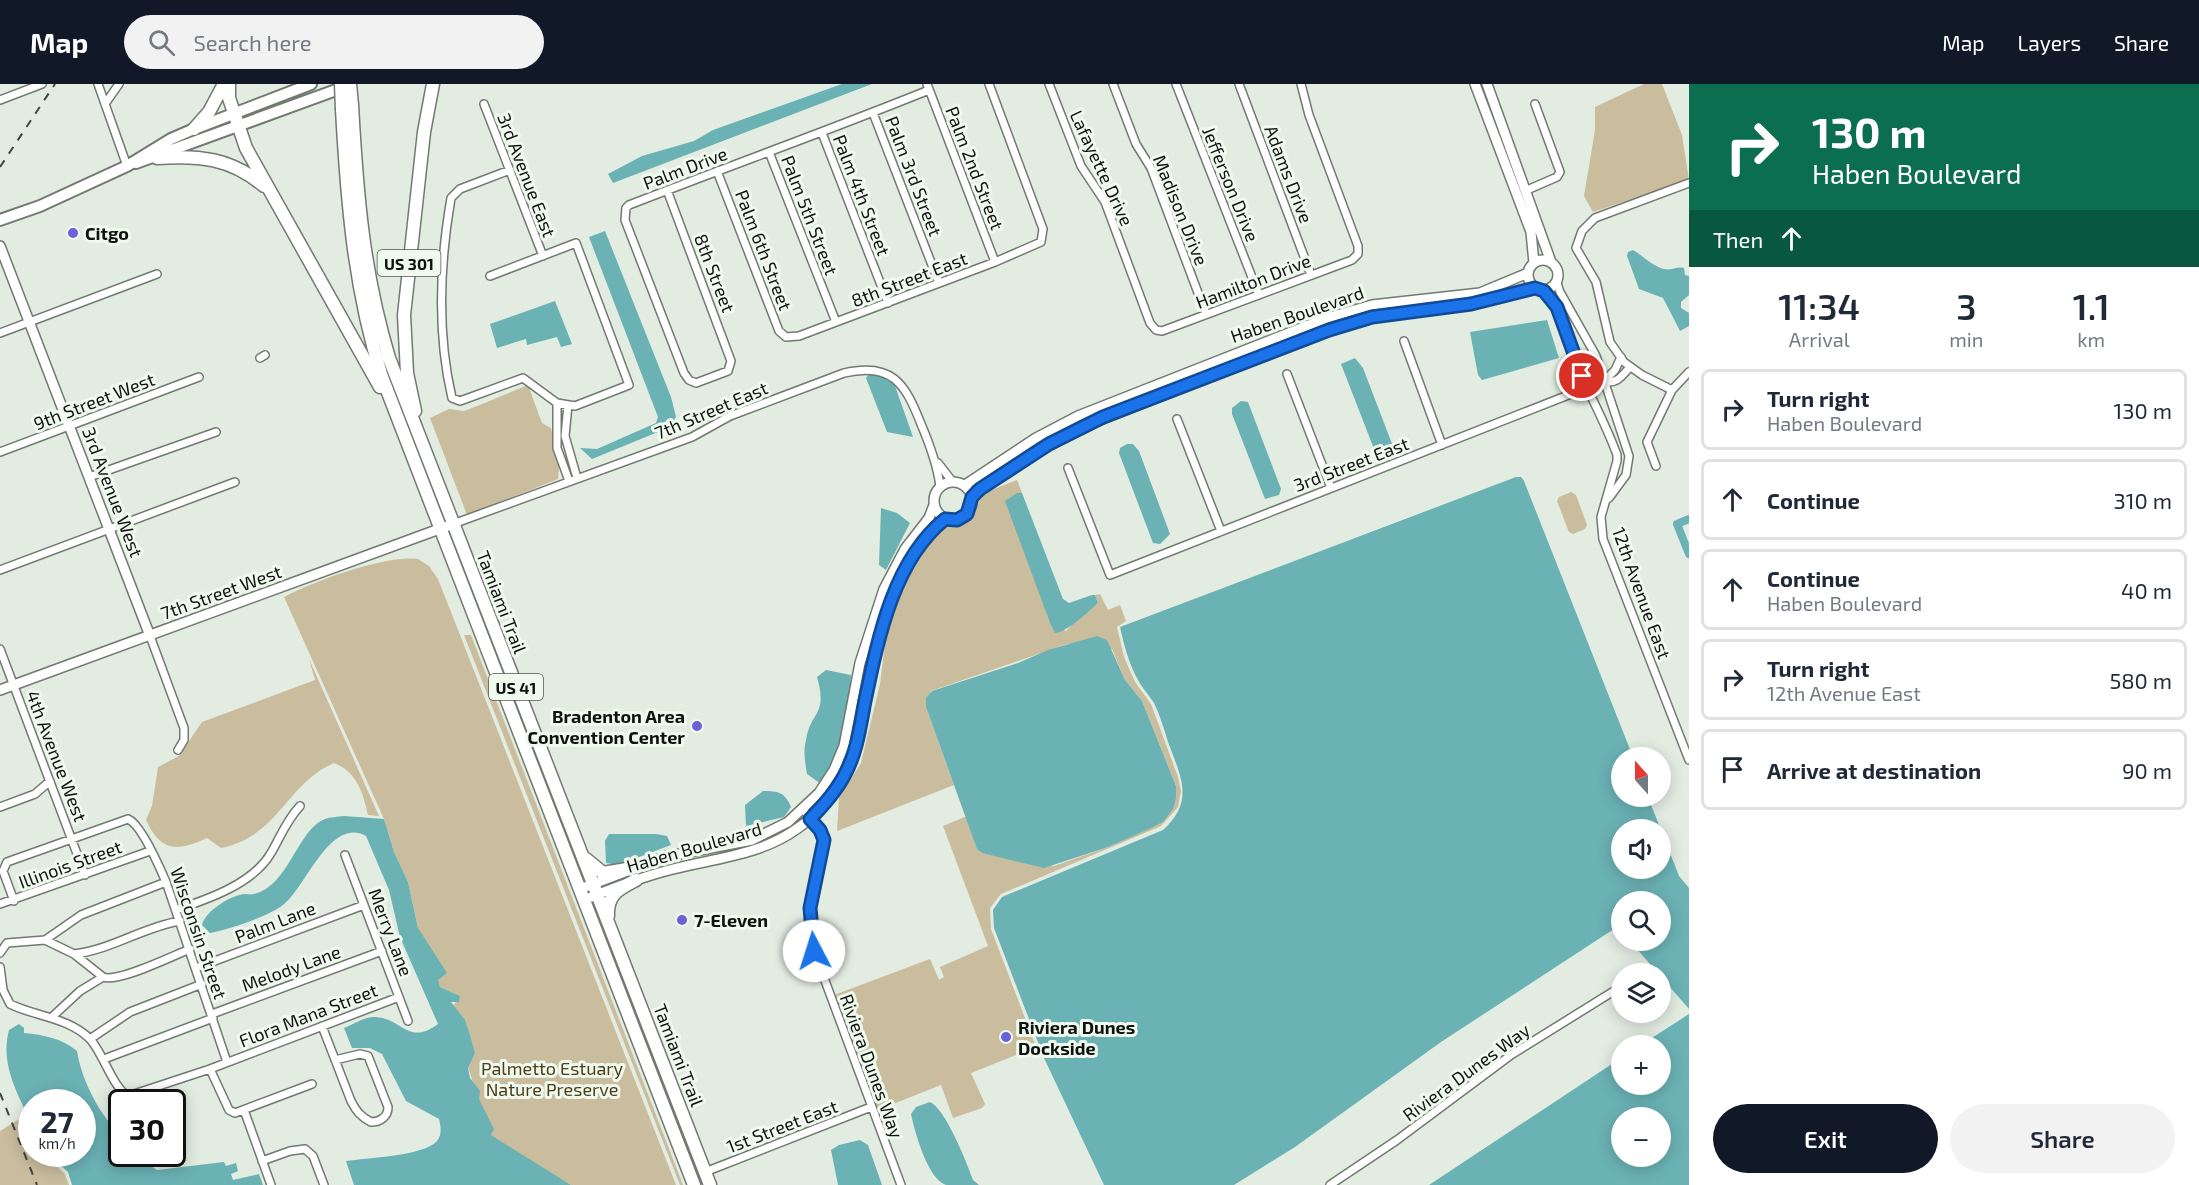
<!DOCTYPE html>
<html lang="en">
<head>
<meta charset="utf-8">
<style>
	:root { --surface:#fff; --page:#f2f2f3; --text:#1f2937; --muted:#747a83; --line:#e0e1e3; --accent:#111827 }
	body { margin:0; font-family:"Exo 2",sans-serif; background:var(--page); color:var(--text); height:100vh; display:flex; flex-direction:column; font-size:22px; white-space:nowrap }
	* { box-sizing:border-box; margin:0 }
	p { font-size:20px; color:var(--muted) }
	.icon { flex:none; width:33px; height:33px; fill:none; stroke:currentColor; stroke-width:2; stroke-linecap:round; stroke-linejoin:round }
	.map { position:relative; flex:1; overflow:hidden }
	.panel { display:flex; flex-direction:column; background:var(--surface); width:510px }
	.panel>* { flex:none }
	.guide { background:#0b6e4f; color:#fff; overflow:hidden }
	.needle { width:39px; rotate:339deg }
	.tools { position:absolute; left:1611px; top:663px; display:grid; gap:12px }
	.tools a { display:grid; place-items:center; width:60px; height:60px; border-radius:50%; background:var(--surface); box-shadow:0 3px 15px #0003; font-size:30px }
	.speed { position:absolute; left:18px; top:1005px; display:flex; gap:12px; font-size:30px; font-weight:700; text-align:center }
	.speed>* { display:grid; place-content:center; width:78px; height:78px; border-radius:50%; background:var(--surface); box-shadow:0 3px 15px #0003; line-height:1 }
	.speed small { font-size:15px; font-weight:400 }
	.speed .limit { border:3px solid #111; border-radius:9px; background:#fff; color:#111 }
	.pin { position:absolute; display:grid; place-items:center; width:51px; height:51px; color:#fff; margin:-26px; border:3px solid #fff; border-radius:50%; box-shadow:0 2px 6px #0007 }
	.me { position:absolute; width:66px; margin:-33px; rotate:355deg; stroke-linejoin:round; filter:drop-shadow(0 0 4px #0008) }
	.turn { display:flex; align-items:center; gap:21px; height:126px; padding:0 24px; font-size:27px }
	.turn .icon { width:78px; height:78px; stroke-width:2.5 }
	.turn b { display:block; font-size:42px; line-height:51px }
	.then { display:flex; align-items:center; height:57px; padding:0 24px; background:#0003; gap:12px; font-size:22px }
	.eta { display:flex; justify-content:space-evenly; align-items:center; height:102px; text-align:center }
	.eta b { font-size:36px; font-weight:600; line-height:42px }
	.action { display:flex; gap:12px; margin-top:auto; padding:12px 24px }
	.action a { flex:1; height:69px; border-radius:36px; background:var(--accent); color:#fff; font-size:24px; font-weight:600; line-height:69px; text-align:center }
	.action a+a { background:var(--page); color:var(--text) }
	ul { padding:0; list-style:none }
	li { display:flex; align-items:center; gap:18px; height:81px; margin:0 12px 9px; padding:0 12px; border:3px solid var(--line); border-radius:9px }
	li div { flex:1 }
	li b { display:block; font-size:22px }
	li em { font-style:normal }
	header { display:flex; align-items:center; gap:36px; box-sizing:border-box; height:84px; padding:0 30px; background:var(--accent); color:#fff }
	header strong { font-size:28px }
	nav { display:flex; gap:33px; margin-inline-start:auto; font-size:21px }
	.search { width:420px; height:54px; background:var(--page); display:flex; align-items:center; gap:15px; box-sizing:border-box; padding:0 21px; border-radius:33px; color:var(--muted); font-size:22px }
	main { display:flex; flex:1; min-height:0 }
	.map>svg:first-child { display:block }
	.green { fill:#c9bd9d }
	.water { fill:#6bb2b5; fill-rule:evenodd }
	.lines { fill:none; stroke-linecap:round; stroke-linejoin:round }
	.canal { stroke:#6bb2b5; stroke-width:8 }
	.street-casing { stroke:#717a70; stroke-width:10 }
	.secondary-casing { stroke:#717a70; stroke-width:12 }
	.primary-casing { stroke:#717a70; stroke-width:14 }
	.highway-casing { stroke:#717a70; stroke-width:15 }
	.street { stroke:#fff; stroke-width:7 }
	.secondary { stroke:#fff; stroke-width:9 }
	.primary { stroke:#fff; stroke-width:10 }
	.highway { stroke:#fff; stroke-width:12 }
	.rail { stroke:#404540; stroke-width:2; stroke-dasharray:8 8; stroke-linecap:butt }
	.highway-bridge-casing { stroke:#717a70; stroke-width:15; stroke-linecap:butt }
	.highway-bridge { stroke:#fff; stroke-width:12 }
	.route-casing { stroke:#114b97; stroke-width:15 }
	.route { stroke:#1a73e8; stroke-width:10 }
	.poi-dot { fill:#6861db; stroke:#eff9ee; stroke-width:2 }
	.labels { text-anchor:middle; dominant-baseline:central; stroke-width:6; stroke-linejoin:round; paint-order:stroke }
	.shield { fill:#eff9ee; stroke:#525852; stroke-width:1.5 }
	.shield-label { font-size:16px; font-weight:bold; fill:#0f130f }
	.street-label { font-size:18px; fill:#0f130f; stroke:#eff9ee }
	.poi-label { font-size:18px; font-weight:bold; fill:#0f130f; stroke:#eff9ee; text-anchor:start }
	.park-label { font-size:18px; fill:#4d3e15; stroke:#eff9ee }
</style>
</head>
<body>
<header>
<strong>Map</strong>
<div class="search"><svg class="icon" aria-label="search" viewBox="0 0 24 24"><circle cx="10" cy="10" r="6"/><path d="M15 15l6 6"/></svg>Search here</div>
<nav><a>Map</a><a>Layers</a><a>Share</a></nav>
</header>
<main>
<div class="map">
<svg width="1689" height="1101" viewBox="0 0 1689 1101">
	<rect width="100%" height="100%" fill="#e2ece1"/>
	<path class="green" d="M1644,0H1662L1682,51L1689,96L1593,128L1584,112L1595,46V23Z
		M528,301L542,339L551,344L559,385L558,395L467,431L430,334L449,325L464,327L480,321Z
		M1017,396L1022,409L1019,410L1037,501L1050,539L1066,547L1080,532L1098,519L1095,511L1100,510L1108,526L1120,521L1126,537L1117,543L1124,573L1135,598L1151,620L1178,693L1181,707L1178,723L1161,742L1001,810L990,824L991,845L1036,963L971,989L985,1020L982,1024L953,1034L941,1001L878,1026L834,911L930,875L939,896L944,893L940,883L988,862L943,742L967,732L977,765L982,769L1054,782L1108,763L1163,738L1176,702L1142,617L1125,596L1112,565L1067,560L931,607L926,623L954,701L837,747L839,714L861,679L880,600L887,544L901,506L937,447L946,439C974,445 969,423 981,410Z
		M1571,408L1576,411L1587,441L1585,445L1573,450L1569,448L1557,417L1559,413Z
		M418,475L429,482L438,495L676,1101H571L545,1086L490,1051L468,983L475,969L464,936L453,922L460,912L440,903L418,844L408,798L394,768L384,735L284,513C315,497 384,471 418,475Z
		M464,551H471L683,1101H680Z
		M309,575L379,732L368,731C363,709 357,688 334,679C286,700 279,752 221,764L207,754C177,768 161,768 146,736L152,722L158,683L179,672L202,638L315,596Z
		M24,1032L31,1046L32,1070H44L65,1090L69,1101H0V1047Z"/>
	<path class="water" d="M842,0H872L613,99L608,90L642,72L694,57L713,46Z
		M605,147L671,313L676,333L670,343L592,375L580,364L597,365L656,339L658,333L589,153Z
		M1633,166C1643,172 1654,183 1664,185C1672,187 1676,182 1684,184L1685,191L1689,192V211L1681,218V224L1689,229V242L1680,247L1663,214L1639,205L1627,172L1628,168Z
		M555,217L572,260L561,263L557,253L527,261L526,255L497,264L490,240Z
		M1547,236L1559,274L1482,296L1478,291L1470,248Z
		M1355,274L1363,284L1394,365L1381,375L1376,370L1341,280Z
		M869,290H877L894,299L913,353L887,348L866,294Z
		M1241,317L1248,318L1281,405L1279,411L1265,415L1232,330V324Z
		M1127,360H1133L1139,367L1170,450L1160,460L1153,459L1119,369L1120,364Z
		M1516,393H1521L1524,397L1633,673L1622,674V712L1648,713L1679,792L1689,804V925L1630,857L1660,856V818H1622L1621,847L1617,843L1441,958L1295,1063L1234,1101H1104L1044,974L994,844L993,826L1002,813L1163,746C1195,717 1181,693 1168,658C1164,645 1160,631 1154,619C1149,611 1142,604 1138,596C1129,580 1124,561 1120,543ZM1622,746H1660V784H1622Z
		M1017,409H1022L1063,515L1069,519L1092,511H1095L1098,519C1088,528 1066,549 1055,549L1050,539L1005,417Z
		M881,424L897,429L910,439L886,486L879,481Z
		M1097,552L1107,556L1125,596L1142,617L1176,702V714L1173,725L1163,738L1149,745L1108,763L1044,784L982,769L977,765L926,623V614L932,607L1018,579L1048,566Z
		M826,586L851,591L849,620L834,678L821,700L807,690C805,678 803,668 806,656C811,626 828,632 817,593Z
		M763,707C778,707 785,708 791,723L784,733L746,742L745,721Z
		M344,732L384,735L394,768L408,798L418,844L447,889L438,896L440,903L460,912L459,918H451L465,936L469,948L475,969L468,984L470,994L480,1007L479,1015L494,1045L491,1051L571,1101H354L346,1077C366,1074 424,1072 437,1057C442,1051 441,1043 439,1035L406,1017L382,970L370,964H352L344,944C354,940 365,932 376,933C403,935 408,962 438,940L400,853L389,806L366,752C330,732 305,805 283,821C267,833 230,845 210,849L202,841C205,827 231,811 245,810C248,810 251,811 254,810C289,802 297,746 325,735C330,733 338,733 344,732Z
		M609,750H656L667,752L671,761L618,781L606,779L605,757Z
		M1689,930V1101H1429L1621,974L1622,1000H1660V962L1641,961ZM1622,1034H1660V1072H1622Z
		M19,940L24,944V949C44,951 61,954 77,967C80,987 89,1007 99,1024C109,1040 122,1050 122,1070H134L157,1086L224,1078L226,1082L236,1079L238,1087L231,1090L233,1096L259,1090L263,1101H72L68,1088L48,1070H82V1018H32L31,1039C17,1008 0,980 9,946Z
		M930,1018C945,1024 967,1079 973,1096L979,1101C969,1101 954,1101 946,1101C927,1094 915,1048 911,1030L916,1023Z
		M860,1056L868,1061L882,1101H838L831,1066L839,1061Z"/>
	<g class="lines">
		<path class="canal" d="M1689,435L1677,440L1689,470"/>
		<g class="street-casing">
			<path id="street" d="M98,0L127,82
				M927,0L995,178
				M1049,0L1081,82L1105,118L1150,239L1156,246L1162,247L1352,176L1358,170V162L1309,31L1301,0
				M1113,0L1136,60L1151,84L1206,230
				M1176,0L1259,211
				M1239,0L1311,191
				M0,16L42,0
				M105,20L119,0
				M484,20L543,172
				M873,29L939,199
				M822,49L888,219
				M769,68L836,238
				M717,87L779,247L786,253L799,252L995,178L1041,158L1043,145L989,0
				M667,106L731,277L728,287L696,299L689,296L684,289L625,136L626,124L629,121C729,82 830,46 929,6
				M1527,106L1557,93L1560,88L1535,20
				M490,192L576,159L629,301L575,322L557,319L523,294L460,317L452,314C437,250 440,178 451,114L460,105L510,86
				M1557,199L1560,208L1596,272L1629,372L1626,391L1609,414
				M1544,207C1562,231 1566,255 1577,282C1590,312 1606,340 1617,371V377L1601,433L1603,455L1689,676
				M0,249L157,190
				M1404,257L1442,361
				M260,274L265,271
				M1287,290L1331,404
				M1604,297L1615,286L1621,273
				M1672,306L1642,291L1624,278L1610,258L1596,198L1576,164L1582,147L1595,134L1689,99
				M557,319V364L569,397
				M568,321L565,352L577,394
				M1177,335L1221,447
				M0,368L199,293
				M938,379L952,397
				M1656,382L1647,358L1672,306L1689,288
				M1068,384L1110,491L1604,297C1616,301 1622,292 1630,283
				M89,393L216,348
				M453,440L692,353L730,332L844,289C892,278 905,299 921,340C930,361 937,380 940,402
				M0,486L235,398
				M150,552L184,644V656L178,666
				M0,565L85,791
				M0,723L35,710L50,697
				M803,725L820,746L824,756L811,824L814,867L901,1101
				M345,771L408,937
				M14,817L3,787L7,778L128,735C141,740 160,784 166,798L227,978
				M0,820L150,767
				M176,826C208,815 253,800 271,769C281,752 286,737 300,722
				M45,856L74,870L103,893
				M0,869L7,859L45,856L81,831L166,798
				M74,870C111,866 143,843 180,837
				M0,883L3,906L10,920C36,933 68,933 90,955C103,969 113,1004 128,1012L210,985L399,913
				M196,884L364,821
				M212,930L382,867
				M52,933L80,907L103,893C118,899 172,872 190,865
				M322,942L351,1017C356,1027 361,1033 371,1038C380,1038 388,1033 388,1023L368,972L360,970L335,976
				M90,955L130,928L202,900
				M104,975L213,934
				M210,985L229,1026L235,1029L312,1000
				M244,1026L271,1101
				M262,1077L290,1067L305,1065L313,1072L324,1101
				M705,1088L871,1023
				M1330,1101L1397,1056L1511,971L1622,902"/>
		</g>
		<g class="secondary-casing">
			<path id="secondary" d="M1475,0L1531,148L1534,179
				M1487,0L1551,178
				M0,162L150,552
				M1528 191a15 15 0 1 1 30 0a15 15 0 1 1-30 0Z
				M934 417a19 19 0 1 1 38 0a19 19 0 1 1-38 0Z
				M965,401L1036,354L1078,332L1327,234L1372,221L1480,209L1528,189
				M972,413L979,405L1023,376L1085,342L1329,246L1372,233L1471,220L1535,204
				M0,606L453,440
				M580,805L664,773L752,756L788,738L819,709L834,686L844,662L860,579L884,505L905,465L929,434L934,421
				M591,813C618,802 645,792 673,785C716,774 761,771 798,744C852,706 858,648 871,588C882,534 901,471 945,435"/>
		</g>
		<g class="primary-casing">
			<path id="primary" d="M136,79L347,2
				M0,136L40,122L127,82L171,55L194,45L311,0"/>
		</g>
		<g class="highway-casing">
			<path id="highway" d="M229,0V14L246,64L380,303
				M352,21C357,111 363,187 389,274L710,1101
				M342,25C347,117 354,205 382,293L694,1101
				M194,45L209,28L224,0
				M157,74C199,71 231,74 264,102
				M415,327L407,289L404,231L424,48L433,0
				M586,775L603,789L633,784
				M608,832C607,810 619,805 636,796"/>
		</g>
		<use href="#street" class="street"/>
		<use href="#secondary" class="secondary"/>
		<use href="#primary" class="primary"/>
		<use href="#highway" class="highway"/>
		<path class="rail" d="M0,83L55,0
			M0,1009L37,1101"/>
		<g class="highway-bridge-casing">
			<path id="highway-bridge" d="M341,0L342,25
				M350,0L352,21"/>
		</g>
		<use href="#highway-bridge" class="highway-bridge"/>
	</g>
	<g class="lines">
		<g class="route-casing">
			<path id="route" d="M814,867L810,824L824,756L820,746L810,735C823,722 835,709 844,692C857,669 860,643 865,617C878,555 893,477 945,435L957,436L967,430L972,413L980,405L1049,360L1103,333L1329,246L1372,233L1471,220L1535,204L1544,207L1557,223L1582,292"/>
		</g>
		<use href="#route" class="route"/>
	</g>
	<g class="poi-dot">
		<circle cx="73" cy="149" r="6"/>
		<circle cx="697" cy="642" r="6"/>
		<circle cx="682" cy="836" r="6"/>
		<circle cx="1006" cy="953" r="6"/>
	</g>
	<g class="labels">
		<g class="shield">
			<rect x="377.5" y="166" width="63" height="26" rx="4.5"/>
			<rect x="489" y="590" width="54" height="26" rx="4.5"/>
		</g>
		<g class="shield-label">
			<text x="409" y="179">US 301</text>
			<text x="516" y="603">US 41</text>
		</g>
		<g class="street-label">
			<text transform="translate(685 84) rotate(-21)">Palm Drive</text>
			<text transform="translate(975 84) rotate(69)">Palm 2nd Street</text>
			<text transform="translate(1102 84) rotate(65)">Lafayette Drive</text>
			<text transform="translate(1289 90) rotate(69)">Adams Drive</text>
			<text transform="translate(527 91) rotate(69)">3rd Avenue East</text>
			<text transform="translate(914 92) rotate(69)">Palm 3rd Street</text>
			<text transform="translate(1231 100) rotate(68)">Jefferson Drive</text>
			<text transform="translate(862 111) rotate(69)">Palm 4th Street</text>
			<text transform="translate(1181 126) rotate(68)">Madison Drive</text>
			<text transform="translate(810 131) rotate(69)">Palm 5th Street</text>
			<text transform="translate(764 166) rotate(69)">Palm 6th Street</text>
			<text transform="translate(715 189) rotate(69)">8th Street</text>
			<text transform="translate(909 195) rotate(-21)">8th Street East</text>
			<text transform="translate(1253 197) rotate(-21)">Hamilton Drive</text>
			<text transform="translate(1297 230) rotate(-19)">Haben Boulevard</text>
			<text transform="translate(94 317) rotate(-21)">9th Street West</text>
			<text transform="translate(711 326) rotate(-23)">7th Street East</text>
			<text transform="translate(1351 380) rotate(-21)">3rd Street East</text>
			<text transform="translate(113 408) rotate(69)">3rd Avenue West</text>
			<text transform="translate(221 508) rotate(-20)">7th Street West</text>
			<text transform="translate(1642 509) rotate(70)">12th Avenue East</text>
			<text transform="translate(502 518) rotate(69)">Tamiami Trail</text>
			<text transform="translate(57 672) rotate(69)">4th Avenue West</text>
			<text transform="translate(694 763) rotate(-16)">Haben Boulevard</text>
			<text transform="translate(70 780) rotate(-20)">Illinois Street</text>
			<text transform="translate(275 838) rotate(-21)">Palm Lane</text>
			<text transform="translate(391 848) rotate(69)">Merry Lane</text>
			<text transform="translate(199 849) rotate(71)">Wisconsin Street</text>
			<text transform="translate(291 884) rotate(-20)">Melody Lane</text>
			<text transform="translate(308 931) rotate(-21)">Flora Mana Street</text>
			<text transform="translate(679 971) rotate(69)">Tamiami Trail</text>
			<text transform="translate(872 982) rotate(70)">Riviera Dunes Way</text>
			<text transform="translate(1466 988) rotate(-36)">Riviera Dunes Way</text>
			<text transform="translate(782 1042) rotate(-21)">1st Street East</text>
		</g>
		<g class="poi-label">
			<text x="85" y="149">Citgo</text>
			<text x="685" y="632" text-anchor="end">Bradenton Area<tspan x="685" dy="21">Convention Center</tspan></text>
			<text x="694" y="836">7-Eleven</text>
			<text x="1018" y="943">Riviera Dunes<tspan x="1018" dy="21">Dockside</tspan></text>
		</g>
		<g class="park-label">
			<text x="552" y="984">Palmetto Estuary<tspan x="552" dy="21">Nature Preserve</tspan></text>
		</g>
	</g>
</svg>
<div class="tools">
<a><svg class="needle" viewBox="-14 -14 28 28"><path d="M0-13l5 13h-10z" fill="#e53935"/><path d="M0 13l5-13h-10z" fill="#747a83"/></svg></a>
<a><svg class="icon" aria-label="sound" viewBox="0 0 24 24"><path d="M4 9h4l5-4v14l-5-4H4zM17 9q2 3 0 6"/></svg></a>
<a><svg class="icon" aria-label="search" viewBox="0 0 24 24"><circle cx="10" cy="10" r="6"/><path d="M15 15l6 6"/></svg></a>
<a><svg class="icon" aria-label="layers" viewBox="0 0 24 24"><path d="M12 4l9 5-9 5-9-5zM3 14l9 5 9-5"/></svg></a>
<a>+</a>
<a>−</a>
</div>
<div class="speed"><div>27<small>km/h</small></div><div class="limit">30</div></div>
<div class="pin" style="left:1582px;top:292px;background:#d93025"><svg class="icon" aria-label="arrive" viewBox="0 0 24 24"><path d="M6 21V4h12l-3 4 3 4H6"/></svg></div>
<svg class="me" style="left:814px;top:867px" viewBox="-20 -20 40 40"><circle r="19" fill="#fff"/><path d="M0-13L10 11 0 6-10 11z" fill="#1a73e8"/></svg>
</div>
<section class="panel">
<div class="guide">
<div class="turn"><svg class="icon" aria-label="right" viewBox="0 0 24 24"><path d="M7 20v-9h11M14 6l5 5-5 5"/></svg><div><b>130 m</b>Haben Boulevard</div></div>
<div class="then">Then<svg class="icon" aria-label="ahead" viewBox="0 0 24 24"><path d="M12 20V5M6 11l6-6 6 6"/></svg></div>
</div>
<div class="eta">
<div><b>11:34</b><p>Arrival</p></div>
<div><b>3</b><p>min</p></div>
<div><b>1.1</b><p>km</p></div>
</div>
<ul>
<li><svg class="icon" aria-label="right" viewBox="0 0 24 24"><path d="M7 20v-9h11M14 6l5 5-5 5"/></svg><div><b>Turn right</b><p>Haben Boulevard</p></div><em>130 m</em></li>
<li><svg class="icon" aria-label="ahead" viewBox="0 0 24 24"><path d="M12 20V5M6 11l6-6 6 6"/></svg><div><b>Continue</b></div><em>310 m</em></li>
<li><svg class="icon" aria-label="ahead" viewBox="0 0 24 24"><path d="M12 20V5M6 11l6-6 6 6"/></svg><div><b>Continue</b><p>Haben Boulevard</p></div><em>40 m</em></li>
<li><svg class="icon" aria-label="right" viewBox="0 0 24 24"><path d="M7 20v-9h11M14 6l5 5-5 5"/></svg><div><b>Turn right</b><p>12th Avenue East</p></div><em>580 m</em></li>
<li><svg class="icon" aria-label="arrive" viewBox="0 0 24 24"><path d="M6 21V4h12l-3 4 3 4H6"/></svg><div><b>Arrive at destination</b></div><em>90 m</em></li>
</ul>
<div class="action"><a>Exit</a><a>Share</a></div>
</section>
</main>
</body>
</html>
